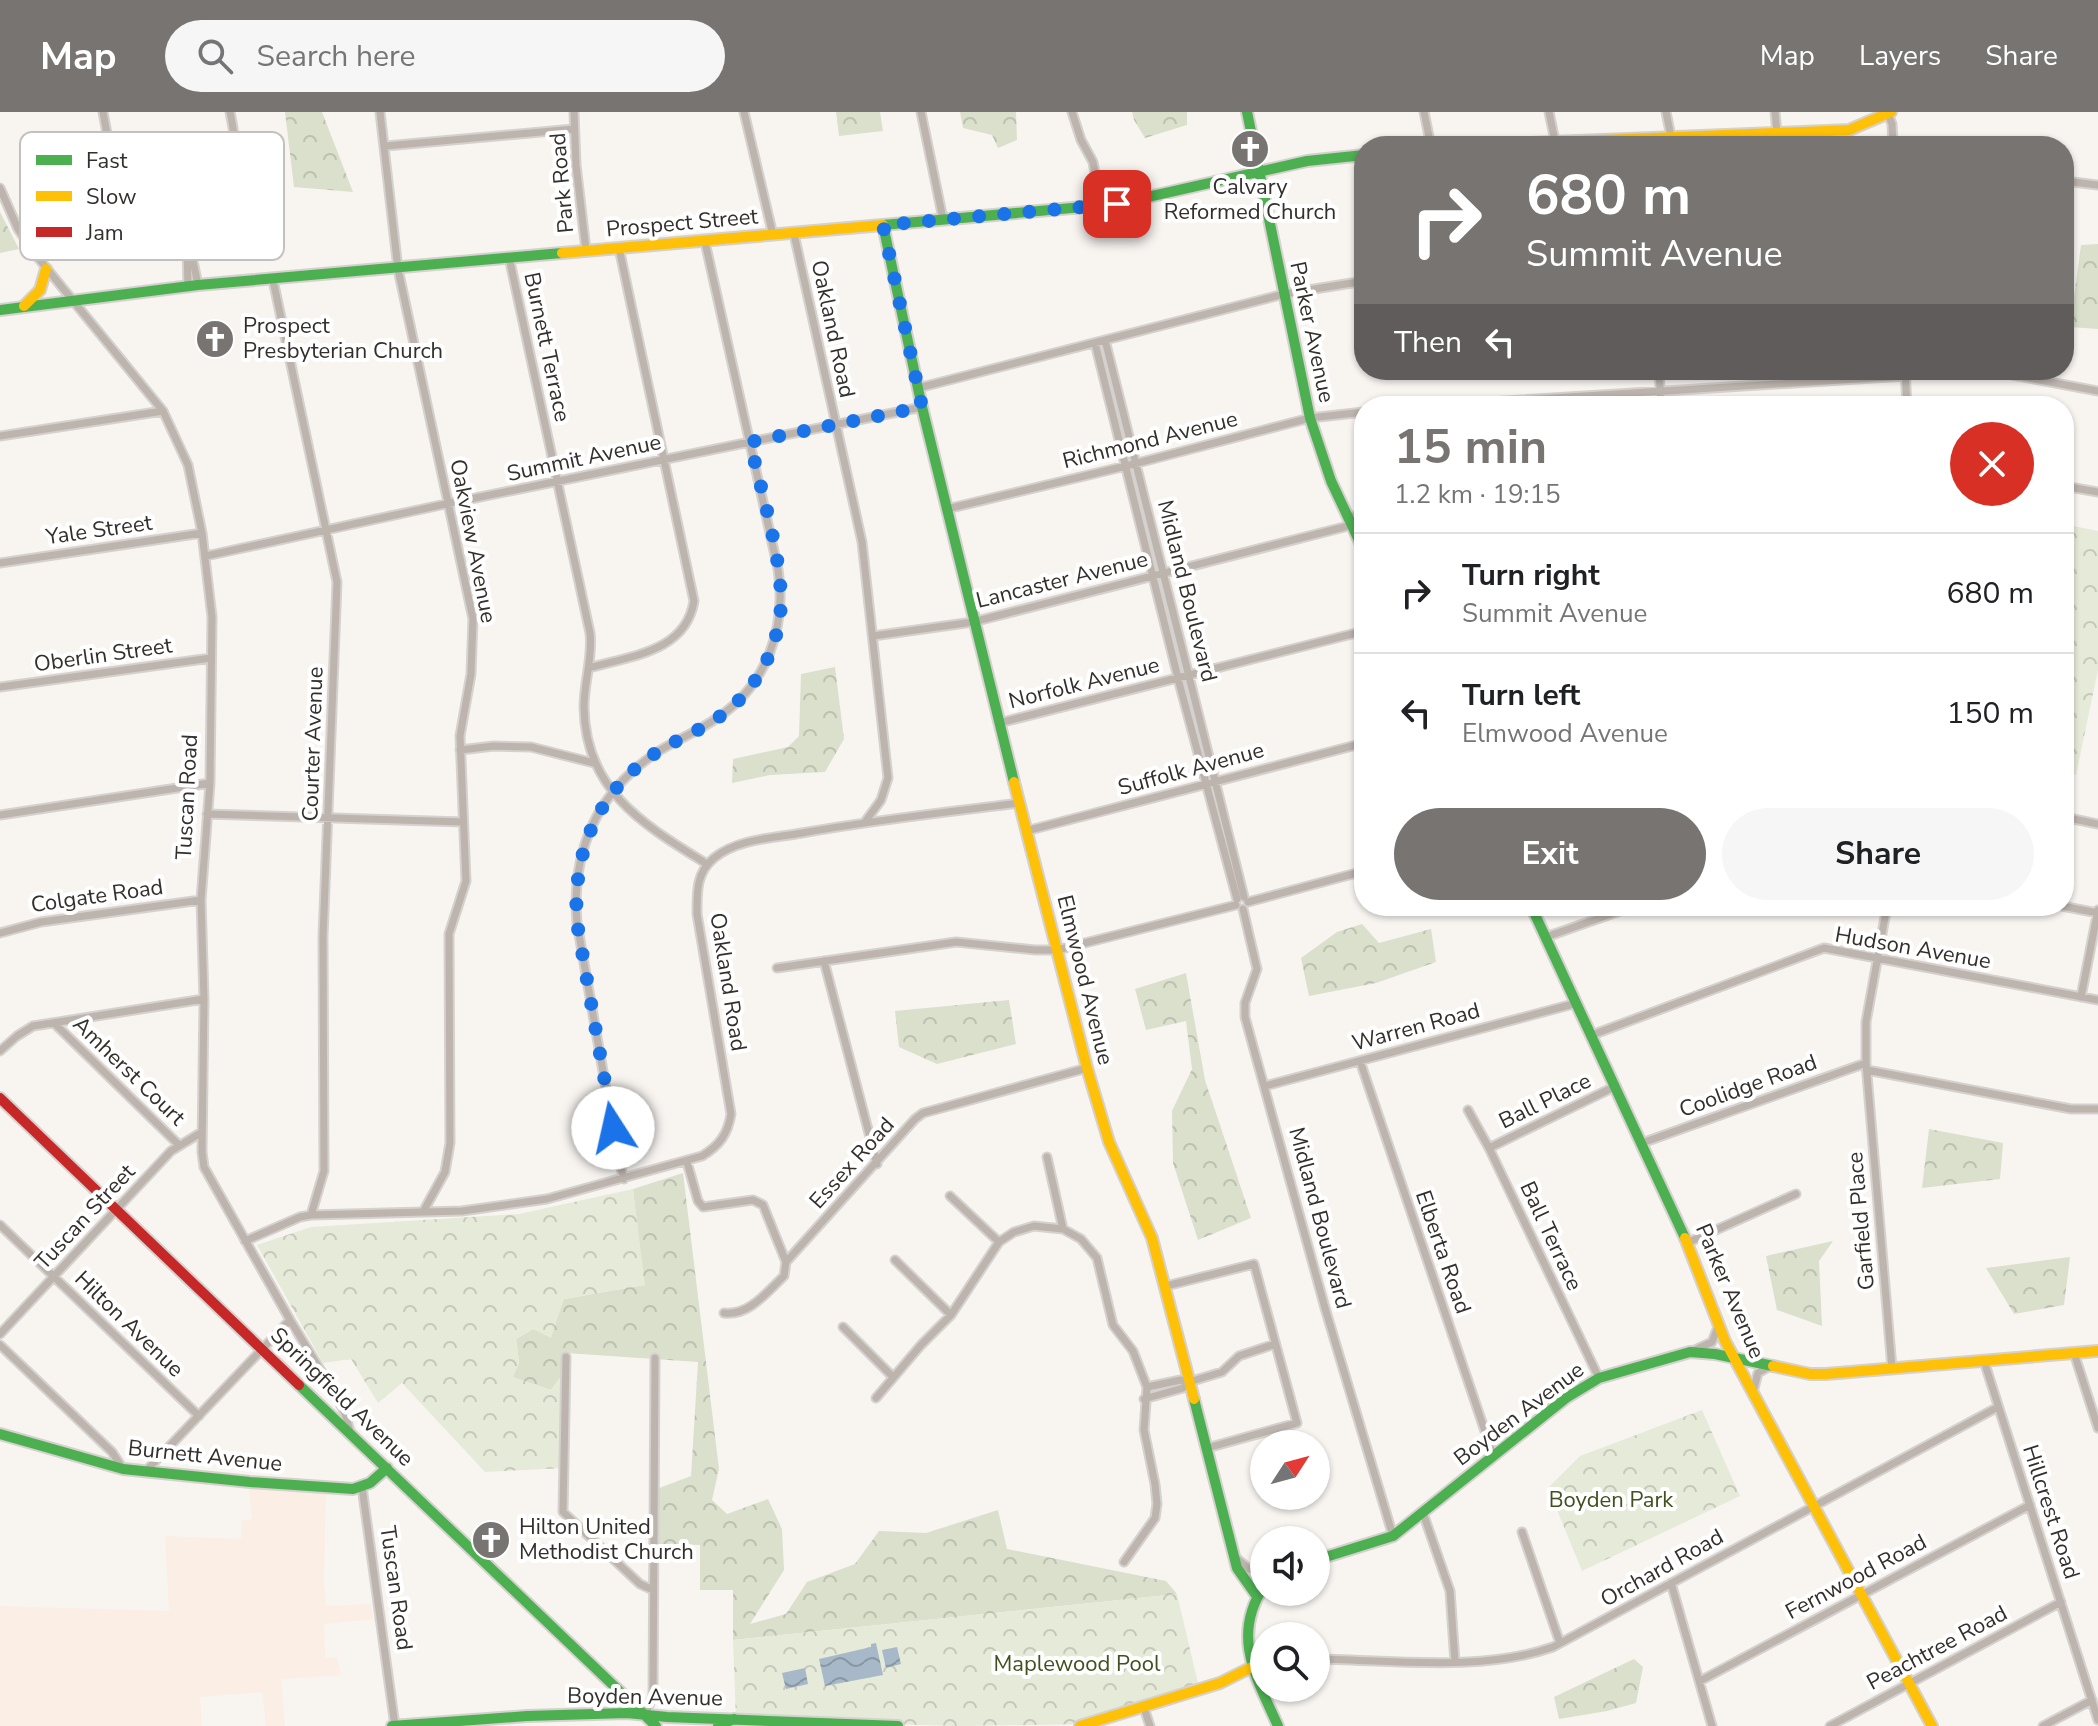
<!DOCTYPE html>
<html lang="en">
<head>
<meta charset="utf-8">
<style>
	:root { --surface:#fff; --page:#f6f6f6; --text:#202124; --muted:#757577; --line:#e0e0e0; --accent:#777472 }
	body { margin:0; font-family:"Nunito Sans",sans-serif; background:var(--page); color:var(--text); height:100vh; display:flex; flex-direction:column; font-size:30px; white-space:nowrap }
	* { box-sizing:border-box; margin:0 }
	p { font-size:26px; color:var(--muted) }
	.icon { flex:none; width:44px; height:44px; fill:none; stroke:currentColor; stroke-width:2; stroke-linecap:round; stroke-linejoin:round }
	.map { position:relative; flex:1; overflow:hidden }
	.panel { position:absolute; left:1354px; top:284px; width:720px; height:520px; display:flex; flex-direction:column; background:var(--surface); border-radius:32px; box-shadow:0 2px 6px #0004 }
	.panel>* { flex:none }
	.guide { position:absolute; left:1354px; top:24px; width:720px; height:244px; border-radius:32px; box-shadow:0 2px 6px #0004; background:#777472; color:#fff; overflow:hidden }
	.needle { width:52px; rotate:54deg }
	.fabs { position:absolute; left:1250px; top:1318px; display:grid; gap:16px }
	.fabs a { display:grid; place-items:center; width:80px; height:80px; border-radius:50%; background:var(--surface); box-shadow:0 2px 6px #0004; font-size:40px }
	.pin { position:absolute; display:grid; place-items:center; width:68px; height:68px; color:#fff; margin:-34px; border-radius:16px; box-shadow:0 4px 12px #0006 }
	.me { position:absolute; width:88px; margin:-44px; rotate:350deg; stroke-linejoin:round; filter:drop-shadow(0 0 6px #0008) }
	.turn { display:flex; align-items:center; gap:28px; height:168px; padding:0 40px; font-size:36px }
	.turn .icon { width:104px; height:104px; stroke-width:2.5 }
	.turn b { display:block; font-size:56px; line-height:68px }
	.then { display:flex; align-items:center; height:76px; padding:0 40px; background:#0003; gap:16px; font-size:30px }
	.round { display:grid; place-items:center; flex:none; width:84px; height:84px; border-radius:42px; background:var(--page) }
	.overview { display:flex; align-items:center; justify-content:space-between; height:136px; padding:0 40px }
	h1 { font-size:48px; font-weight:700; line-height:60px; color:var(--accent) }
	.primary-button { display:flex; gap:16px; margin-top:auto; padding:16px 40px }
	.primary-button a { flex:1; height:92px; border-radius:48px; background:var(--accent); color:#fff; font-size:32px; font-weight:700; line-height:92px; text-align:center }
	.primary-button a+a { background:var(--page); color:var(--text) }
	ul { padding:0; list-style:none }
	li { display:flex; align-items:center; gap:24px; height:120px; padding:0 40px; border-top:2px solid var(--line) }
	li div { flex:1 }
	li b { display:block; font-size:30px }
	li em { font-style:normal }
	header { display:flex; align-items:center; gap:48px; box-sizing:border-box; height:112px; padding:0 40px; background:var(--accent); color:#fff }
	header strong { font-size:38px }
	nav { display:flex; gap:44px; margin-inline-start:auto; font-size:28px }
	.search { width:560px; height:72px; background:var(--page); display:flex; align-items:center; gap:20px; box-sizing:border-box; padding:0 28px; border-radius:44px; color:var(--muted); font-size:30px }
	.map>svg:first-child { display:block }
	.industrial { fill:#fbeee4 }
	.forest { fill:url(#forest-crowns) }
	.park { fill:url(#park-crowns) }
	.water { fill:url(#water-waves) }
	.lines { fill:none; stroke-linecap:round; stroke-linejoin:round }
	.street-casing { stroke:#d4d1cf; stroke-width:11 }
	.fast-casing { stroke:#d4d1cf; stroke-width:14 }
	.slow-casing { stroke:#d4d1cf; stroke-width:14 }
	.jam-casing { stroke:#d4d1cf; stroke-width:14 }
	.street { stroke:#bcb4ad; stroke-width:7 }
	.fast { stroke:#4caf50; stroke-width:10 }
	.slow { stroke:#ffc107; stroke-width:10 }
	.jam { stroke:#c62828; stroke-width:10 }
	.route { stroke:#1a73e8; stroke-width:14; stroke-dasharray:0 25.2 }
	.labels { text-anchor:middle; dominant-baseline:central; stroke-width:8; stroke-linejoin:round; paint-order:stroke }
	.street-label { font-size:22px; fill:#322f2d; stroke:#fff }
	.poi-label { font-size:22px; fill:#322f2d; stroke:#fff; text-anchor:start }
	.park-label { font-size:22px; fill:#41501e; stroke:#fff }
	.key { fill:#fff; stroke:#c2c1c0; stroke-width:2 }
	.key-label { font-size:22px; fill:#322f2d }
</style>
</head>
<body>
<header>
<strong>Map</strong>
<div class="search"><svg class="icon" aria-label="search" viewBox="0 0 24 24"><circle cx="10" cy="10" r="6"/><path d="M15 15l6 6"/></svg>Search here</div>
<nav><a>Map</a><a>Layers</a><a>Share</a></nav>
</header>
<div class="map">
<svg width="2098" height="1614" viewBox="0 0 2098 1614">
	<defs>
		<pattern id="forest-crowns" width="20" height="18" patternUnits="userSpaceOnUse" patternTransform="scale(2)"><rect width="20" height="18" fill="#dae0cc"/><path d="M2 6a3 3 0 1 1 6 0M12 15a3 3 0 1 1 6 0" fill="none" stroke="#bcc0b0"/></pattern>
		<pattern id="park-crowns" width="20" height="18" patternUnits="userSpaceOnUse" patternTransform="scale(2)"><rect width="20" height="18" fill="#e6ead8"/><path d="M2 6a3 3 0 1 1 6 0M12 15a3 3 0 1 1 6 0" fill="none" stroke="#c6c9ba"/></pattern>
		<pattern id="water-waves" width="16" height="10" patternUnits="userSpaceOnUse" patternTransform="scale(2)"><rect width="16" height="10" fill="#a7b9c8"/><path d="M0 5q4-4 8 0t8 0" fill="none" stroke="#8997a3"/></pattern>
	</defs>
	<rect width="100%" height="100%" fill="#f8f5f1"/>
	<path class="industrial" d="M249,1376L326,1382L324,1470L326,1494L371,1492L373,1507L324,1512L325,1545L337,1546L341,1563L281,1567L285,1614H266L262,1580L200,1585L202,1614H0V1494L169,1499L165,1424L241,1427V1409L252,1407Z"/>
	<path class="forest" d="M285,0H322L353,80L294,75Z
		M836,0H880L883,19L839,24Z
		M960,0H1016L1017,28L998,36L992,23L963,16Z
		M1132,0H1187V13L1145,26L1134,8Z
		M0,100L19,137L0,141Z
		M2098,132V217L2070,215L2081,133Z
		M835,555L844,627L825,660L770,663L732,671L733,647L788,635L799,624L801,562Z
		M1362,812L1379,831L1431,817L1436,850L1376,871L1309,884L1301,846L1337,820Z
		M1186,861L1205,968L1251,1106L1198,1128L1173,1051L1172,999L1192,957L1186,909L1146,918L1135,877Z
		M1009,888L1016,932L937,952L899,935L895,899Z
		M1929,1017L2003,1031L2000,1067L1922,1076Z
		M683,1061L719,1357L712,1388L727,1402L768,1387L782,1417L784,1458L750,1512L786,1502L807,1470L855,1452L879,1419L926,1421L998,1398L1007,1437L1166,1469L1177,1482L733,1528V1478H700V1433L654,1432V1378L691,1364L698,1250L566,1241L565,1259L551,1278L512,1265L519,1251L516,1227L533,1217L564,1187L644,1173L633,1077Z
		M1833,1129L1819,1149L1822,1214L1777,1198L1766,1144Z
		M2070,1145L2064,1193L2014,1202L1986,1156Z
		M1634,1547L1643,1555L1636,1591L1607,1599L1559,1607L1554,1585Z"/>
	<path class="park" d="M2064,412L2098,419V558L2076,663L2064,661Z
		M633,1077L645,1173L564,1187L551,1226L533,1217L516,1227L519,1251L513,1265L551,1278L565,1259V1356L485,1360L402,1271L378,1291L351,1247L323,1251L257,1133L311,1115L519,1102Z
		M1702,1298L1740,1384L1582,1459L1548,1376L1580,1344Z
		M1177,1482L1200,1580L1091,1612L958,1614L736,1608L733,1528Z"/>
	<path class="water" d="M876,1531L883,1563L825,1574L819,1547L871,1535V1532Z
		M897,1535L901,1552L886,1556L882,1538Z
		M805,1556L808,1572L786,1577L782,1561Z"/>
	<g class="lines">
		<g class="street-casing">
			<path id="street" d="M103,0L113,54C128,68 158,73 177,72L198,173
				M380,0L398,157L473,507L471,562L460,624L466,769L449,822L450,1031L445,1060L423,1100
				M574,0L576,53L586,138
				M744,0L773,123
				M921,0L943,107
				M1072,0L1081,28L1093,50L1101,94
				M1424,0L1431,34
				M1549,0L1555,29
				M1666,0L1671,25
				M1775,0L1777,21
				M1888,2L1892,12L1893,34
				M386,34L574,17
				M2064,69L2098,73
				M177,72C197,67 231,57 234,33C235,22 232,10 230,0
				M0,76L18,117L35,142L163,299L188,353L202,421L212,505L210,671L201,788L204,887L202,1040L204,1055L290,1208L332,1277L345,1301L350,1320
				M794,122L862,430L888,666L881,688L865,710
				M187,137L188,174
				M509,145L590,521C593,546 584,569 584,595C585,679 644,713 707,752
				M273,168L337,470L323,825L324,1059L311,1103
				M1105,228L1244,785
				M1095,231L1180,574L1237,787
				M1659,258L1661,294
				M1905,258L1907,294
				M1986,258L2098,279
				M918,276L1284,182L1364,169
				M1425,294L1905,264
				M0,324L163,299
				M2064,374L2098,380
				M947,397L1126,354L1310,306L1364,300
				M1347,404H1364
				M206,444L441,393L922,295
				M0,451L202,421
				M873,524L973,510L1352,413
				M589,556C630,544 686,540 694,489L619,136
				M0,575L211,546
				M999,611L1364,519
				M460,638L494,634L531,635L594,651
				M207,702L463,710
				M0,703L210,671
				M2064,705L2098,712
				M1026,719L1364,631
				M1248,790L1364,759
				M1887,794L1866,910V951L1892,1256
				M2062,794L2098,801
				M1243,797L1257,857L1245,891V905L1325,1196L1393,1424
				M0,821L41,810L201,788
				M1546,825L1634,794
				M824,849L877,1052
				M777,856L956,830L1035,838H1057L1236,793
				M2081,885L2098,798
				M54,911L178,1032
				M1592,923L1824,836L2098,888
				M0,939L17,924L33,914L204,887
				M1360,949L1493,1343
				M1867,958L2071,997H2098
				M1265,974L1577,891
				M1468,998L1489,1036L1599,1266
				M1642,1031L1866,951
				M1489,1036L1616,974
				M1047,1045L1063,1117
				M687,1050L698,1089L703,1095L753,1088L763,1093L786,1150
				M624,1067L618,1045L577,811C571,739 597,679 659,639C678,627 699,619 717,606C767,573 787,515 778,457L705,130
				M950,1084L999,1130
				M0,1113L199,1304
				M245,1129L300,1105L311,1103L462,1099L547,1087L702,1044C719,1034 728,1022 731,1002L697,802C697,780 696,761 714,746C737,727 773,726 802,721C874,708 947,700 1020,691
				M1687,1131L1796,1082
				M895,1148L951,1203
				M1166,1174L1254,1152L1297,1311L1207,1336
				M724,1201C749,1204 767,1180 784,1164L786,1150L915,1007L923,1001L1087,956
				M843,1215L892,1264
				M0,1222L171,1039L202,1020
				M0,1233L112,1340L123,1357
				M1695,1238L1712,1230L1718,1215
				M2074,1241L2098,1316
				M566,1245L563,1400L640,1472L653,1478
				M1984,1249L2098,1608
				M1189,1270L1222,1260L1239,1244L1275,1232
				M1753,1280L1758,1261L1770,1254
				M876,1286L921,1233L951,1203L999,1130L1014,1120L1034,1114L1063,1117L1081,1127L1097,1146L1113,1213L1133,1239L1147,1275
				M1144,1287L1183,1276L1189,1270L1181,1268L1147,1275
				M145,1360L290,1208
				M362,1375L395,1614
				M1423,1401L1450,1479L1455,1550
				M1522,1420L1560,1531
				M1235,1445L1249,1457L1264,1459
				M1124,1450L1155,1406L1157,1392L1155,1372L1144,1318L1147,1275
				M1671,1471L1712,1614
				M1316,1547C1391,1548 1482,1560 1553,1535L1998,1295
				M1252,1555L1264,1550
				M1700,1569L2030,1393
				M1144,1596L1150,1614
				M645,1603L653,1584L655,1246
				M1830,1614L2061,1490
				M2043,1614L2092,1588"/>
		</g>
		<g class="fast-casing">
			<path id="fast" d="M1247,0L1310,306L1331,369L1364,439
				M883,113L922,295L1014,670
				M883,113L1117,92L1307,49L1364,43
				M0,198L198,173L562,141
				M1531,794L1685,1126
				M299,1273L656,1614
				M1194,1287L1237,1456L1256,1483
				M0,1322L123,1357L250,1370L353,1377L370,1371L387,1356
				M1316,1448L1393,1424L1566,1286L1599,1266L1690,1240L1715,1242L1773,1254
				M1264,1474C1231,1524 1256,1565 1278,1614
				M392,1614L527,1604L627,1601L667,1605L898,1614
				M718,1614L734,1607"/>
		</g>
		<g class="slow-casing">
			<path id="slow" d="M1458,34L1849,18L1891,0
				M562,141L883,113
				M24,194L40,178L46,157
				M1014,670L1087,956L1109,1030L1152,1126L1194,1287
				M1685,1126L1725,1229L1932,1614
				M1773,1254L1810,1262H1826L2098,1239
				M1080,1614L1220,1571L1252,1555"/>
		</g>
		<g class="jam-casing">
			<path id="jam" d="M0,986L299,1273"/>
		</g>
		<use href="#street" class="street"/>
		<use href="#fast" class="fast"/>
		<use href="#slow" class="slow"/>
		<use href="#jam" class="jam"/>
	</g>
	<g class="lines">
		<path class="route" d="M613,1016L577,811C572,739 598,678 660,638C675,629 692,622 708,612C747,590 774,549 780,504C786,457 761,379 750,330L922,295L883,113L1117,92"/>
	</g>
	<defs>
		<g id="church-disc" transform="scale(2)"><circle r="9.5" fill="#777472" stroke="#fff"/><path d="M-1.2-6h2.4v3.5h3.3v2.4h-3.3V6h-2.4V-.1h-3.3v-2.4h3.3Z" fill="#fff"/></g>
	</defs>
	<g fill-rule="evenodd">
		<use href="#church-disc" x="1250" y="37"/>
		<use href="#church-disc" x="215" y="227"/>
		<use href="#church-disc" x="491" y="1428"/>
	</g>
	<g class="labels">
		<g class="street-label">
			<text transform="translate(562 71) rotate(-95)">Park Road</text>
			<text transform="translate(682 111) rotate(-5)">Prospect Street</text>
			<text transform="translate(833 217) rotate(78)">Oakland Road</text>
			<text transform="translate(1312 220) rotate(78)">Parker Avenue</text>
			<text transform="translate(547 235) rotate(78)">Burnett Terrace</text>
			<text transform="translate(1150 328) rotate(-14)">Richmond Avenue</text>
			<text transform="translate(584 346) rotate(-12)">Summit Avenue</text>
			<text transform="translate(99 418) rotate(-8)">Yale Street</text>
			<text transform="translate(473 429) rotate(79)">Oakview Avenue</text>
			<text transform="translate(1062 468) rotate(-14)">Lancaster Avenue</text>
			<text transform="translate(1187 479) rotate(76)">Midland Boulevard</text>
			<text transform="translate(103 543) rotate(-8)">Oberlin Street</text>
			<text transform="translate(1084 571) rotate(-14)">Norfolk Avenue</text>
			<text transform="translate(313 632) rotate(-88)">Courter Avenue</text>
			<text transform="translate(1191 657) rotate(-15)">Suffolk Avenue</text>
			<text transform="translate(187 685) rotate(-87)">Tuscan Road</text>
			<text transform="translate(97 784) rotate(-8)">Colgate Road</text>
			<text transform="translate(1913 836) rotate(10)">Hudson Avenue</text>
			<text transform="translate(1085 868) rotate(76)">Elmwood Avenue</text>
			<text transform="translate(728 870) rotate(81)">Oakland Road</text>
			<text transform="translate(1416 915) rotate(-15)">Warren Road</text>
			<text transform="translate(129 959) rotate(44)">Amherst Court</text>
			<text transform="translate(1748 974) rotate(-20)">Coolidge Road</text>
			<text transform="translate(1545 989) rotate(-26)">Ball Place</text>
			<text transform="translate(852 1051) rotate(-48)">Essex Road</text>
			<text transform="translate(85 1105) rotate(-47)">Tuscan Street</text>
			<text transform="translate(1320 1106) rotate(75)">Midland Boulevard</text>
			<text transform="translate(1861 1109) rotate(-95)">Garfield Place</text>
			<text transform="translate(1551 1124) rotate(65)">Ball Terrace</text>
			<text transform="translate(1443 1140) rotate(71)">Elberta Road</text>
			<text transform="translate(1730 1179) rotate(67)">Parker Avenue</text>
			<text transform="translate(129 1212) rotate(44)">Hilton Avenue</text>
			<text transform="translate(342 1285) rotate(44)">Springfield Avenue</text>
			<text transform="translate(1519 1302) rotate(-37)">Boyden Avenue</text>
			<text transform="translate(205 1344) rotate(6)">Burnett Avenue</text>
			<text transform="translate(2051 1400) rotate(72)">Hillcrest Road</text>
			<text transform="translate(1662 1456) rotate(-29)">Orchard Road</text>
			<text transform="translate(1856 1465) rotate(-28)">Fernwood Road</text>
			<text transform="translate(396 1476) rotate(82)">Tuscan Road</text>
			<text transform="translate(1937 1536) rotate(-28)">Peachtree Road</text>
			<text transform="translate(645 1585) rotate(1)">Boyden Avenue</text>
		</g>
		<g class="poi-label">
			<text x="1250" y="75" text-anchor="middle">Calvary<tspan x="1250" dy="25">Reformed Church</tspan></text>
			<text x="243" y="214">Prospect<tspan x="243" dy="25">Presbyterian Church</tspan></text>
			<text x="519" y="1415">Hilton United<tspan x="519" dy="25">Methodist Church</tspan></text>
		</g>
		<g class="park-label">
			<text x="1611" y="1388">Boyden Park</text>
			<text x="1077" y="1552">Maplewood Pool</text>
		</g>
	</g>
	<rect x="20" y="20" width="264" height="128" rx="12" class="key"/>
	<rect x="36" y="43" width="36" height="10" fill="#4caf50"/>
	<rect x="36" y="79" width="36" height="10" fill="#ffc107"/>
	<rect x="36" y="115" width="36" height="10" fill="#c62828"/>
	<g class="key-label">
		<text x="86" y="56">Fast</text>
		<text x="86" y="92">Slow</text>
		<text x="86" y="128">Jam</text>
	</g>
</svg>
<div class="fabs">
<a><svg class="needle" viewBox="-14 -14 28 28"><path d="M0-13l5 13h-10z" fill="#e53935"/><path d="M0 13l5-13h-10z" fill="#757577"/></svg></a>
<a><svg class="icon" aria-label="sound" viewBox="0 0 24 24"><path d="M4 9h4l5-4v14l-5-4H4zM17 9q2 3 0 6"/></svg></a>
<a><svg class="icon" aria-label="search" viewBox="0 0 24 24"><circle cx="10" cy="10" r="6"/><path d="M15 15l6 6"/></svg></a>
</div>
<div class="pin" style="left:1117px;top:92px;background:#d93025"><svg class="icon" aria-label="arrive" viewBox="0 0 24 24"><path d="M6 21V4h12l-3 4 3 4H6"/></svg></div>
<svg class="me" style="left:613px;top:1016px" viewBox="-20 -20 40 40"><circle r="19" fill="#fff"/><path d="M0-13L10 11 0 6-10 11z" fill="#1a73e8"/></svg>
<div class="guide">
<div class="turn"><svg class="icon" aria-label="right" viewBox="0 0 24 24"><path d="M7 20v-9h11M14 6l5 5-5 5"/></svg><div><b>680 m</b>Summit Avenue</div></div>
<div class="then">Then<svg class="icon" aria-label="left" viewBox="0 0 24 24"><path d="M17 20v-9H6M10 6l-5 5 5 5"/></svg></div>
</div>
<section class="panel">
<div class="overview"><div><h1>15 min</h1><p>1.2 km · 19:15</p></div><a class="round" style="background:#d93025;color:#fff"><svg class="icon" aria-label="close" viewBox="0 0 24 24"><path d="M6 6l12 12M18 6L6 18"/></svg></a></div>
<ul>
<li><svg class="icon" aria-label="right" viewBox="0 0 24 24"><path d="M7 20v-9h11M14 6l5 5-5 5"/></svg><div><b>Turn right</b><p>Summit Avenue</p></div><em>680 m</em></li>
<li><svg class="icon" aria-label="left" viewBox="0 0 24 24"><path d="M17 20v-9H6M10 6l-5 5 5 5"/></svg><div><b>Turn left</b><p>Elmwood Avenue</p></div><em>150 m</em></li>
</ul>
<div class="primary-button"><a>Exit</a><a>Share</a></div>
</section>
</div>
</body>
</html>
